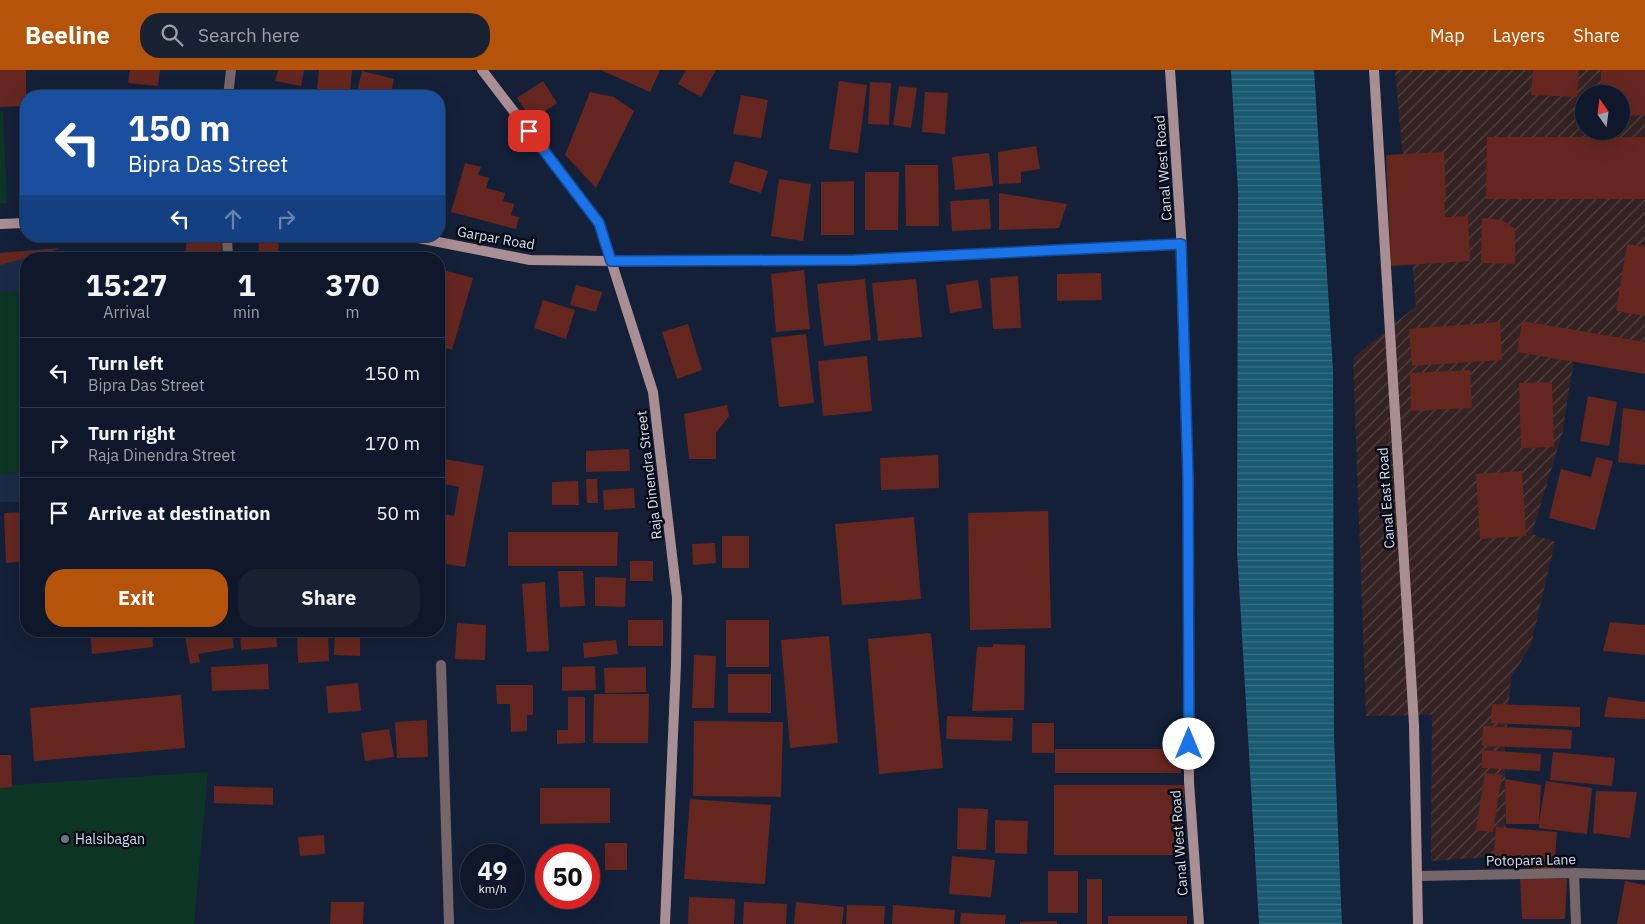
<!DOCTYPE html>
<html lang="en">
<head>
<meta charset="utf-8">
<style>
	:root { --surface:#0e182a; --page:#172132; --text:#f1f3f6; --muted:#9ba0a8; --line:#2e3747; --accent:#b45309 }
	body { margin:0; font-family:"IBM Plex Sans",sans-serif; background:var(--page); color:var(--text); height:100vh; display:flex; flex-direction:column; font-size:19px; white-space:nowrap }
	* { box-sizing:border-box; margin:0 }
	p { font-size:16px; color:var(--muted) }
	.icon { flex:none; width:28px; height:28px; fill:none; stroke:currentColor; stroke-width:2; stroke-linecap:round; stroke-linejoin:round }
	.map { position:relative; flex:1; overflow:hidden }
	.side { position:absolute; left:20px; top:182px; width:425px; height:385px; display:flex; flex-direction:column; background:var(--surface); border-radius:20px; box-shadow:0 5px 20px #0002,0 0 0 1px var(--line) }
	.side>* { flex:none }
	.guide { position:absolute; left:20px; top:20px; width:425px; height:152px; border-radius:20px; box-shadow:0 5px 20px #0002,0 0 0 1px var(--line); background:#1a4fa0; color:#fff; overflow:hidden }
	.needle { width:32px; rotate:346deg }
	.controls { position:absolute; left:1575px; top:15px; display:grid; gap:10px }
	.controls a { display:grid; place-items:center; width:55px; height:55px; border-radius:50%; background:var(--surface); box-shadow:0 5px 20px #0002,0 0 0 1px var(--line); font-size:25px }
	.speed { position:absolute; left:460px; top:774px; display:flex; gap:10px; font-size:25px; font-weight:700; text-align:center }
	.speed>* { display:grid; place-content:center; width:65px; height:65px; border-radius:50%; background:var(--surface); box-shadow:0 5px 20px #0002,0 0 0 1px var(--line); line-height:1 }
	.speed small { font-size:12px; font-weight:400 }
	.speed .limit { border:8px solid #d22; background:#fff; color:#111 }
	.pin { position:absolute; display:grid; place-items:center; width:42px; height:42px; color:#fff; margin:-21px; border-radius:10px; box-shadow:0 2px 8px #0006 }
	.me { position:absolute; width:55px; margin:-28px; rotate:0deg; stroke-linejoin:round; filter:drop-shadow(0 0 4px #0008) }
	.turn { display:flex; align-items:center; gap:18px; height:105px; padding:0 25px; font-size:22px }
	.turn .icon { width:65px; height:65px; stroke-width:2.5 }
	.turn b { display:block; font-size:35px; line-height:42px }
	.lanes { display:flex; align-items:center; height:48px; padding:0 25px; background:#0003; justify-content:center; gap:25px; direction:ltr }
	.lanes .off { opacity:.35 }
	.eta { display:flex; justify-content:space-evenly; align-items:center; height:85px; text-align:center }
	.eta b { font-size:30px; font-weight:700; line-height:35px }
	.cta { display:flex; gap:10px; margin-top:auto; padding:10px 25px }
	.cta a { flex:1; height:58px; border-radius:20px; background:var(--accent); color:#fff; font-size:20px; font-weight:700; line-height:58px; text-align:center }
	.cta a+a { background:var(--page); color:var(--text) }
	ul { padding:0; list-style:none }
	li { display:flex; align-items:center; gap:15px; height:70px; padding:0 25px; border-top:1px solid var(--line) }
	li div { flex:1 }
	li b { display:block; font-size:19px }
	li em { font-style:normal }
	header { display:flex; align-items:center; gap:30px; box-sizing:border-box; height:70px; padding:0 25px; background:var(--accent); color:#fff }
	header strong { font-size:24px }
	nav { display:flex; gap:28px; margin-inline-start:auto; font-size:18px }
	.search { width:350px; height:45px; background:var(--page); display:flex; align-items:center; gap:12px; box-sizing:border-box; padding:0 18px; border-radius:20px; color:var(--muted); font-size:19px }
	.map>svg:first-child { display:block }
	.industrial { fill:url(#industrial-furrows); fill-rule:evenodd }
	.built { fill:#1b2b47 }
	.green { fill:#0d3526 }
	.water { fill:url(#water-rules) }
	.building { fill:#65261f }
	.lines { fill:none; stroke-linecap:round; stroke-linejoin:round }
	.street { stroke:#776669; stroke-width:10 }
	.secondary { stroke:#a98e93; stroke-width:10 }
	.route-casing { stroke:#114b97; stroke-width:12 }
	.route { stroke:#1a73e8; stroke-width:9 }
	.worship-dot { fill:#6b7280; stroke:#050a15; stroke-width:2 }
	.labels { text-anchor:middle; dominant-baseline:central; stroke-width:5; stroke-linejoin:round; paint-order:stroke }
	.street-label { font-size:14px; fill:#d6dff0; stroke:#050a15 }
	.poi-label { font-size:14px; fill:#d6dff0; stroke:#050a15; text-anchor:start }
</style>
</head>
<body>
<header>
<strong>Beeline</strong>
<div class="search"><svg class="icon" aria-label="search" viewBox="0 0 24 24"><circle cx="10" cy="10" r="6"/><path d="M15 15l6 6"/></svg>Search here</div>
<nav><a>Map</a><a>Layers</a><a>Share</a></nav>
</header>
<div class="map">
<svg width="1645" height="854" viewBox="0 0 1645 854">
	<defs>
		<pattern id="industrial-furrows" width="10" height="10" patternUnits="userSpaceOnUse" patternTransform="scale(1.25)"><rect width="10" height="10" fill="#352223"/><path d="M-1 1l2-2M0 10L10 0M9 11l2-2" fill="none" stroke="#524243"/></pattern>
		<pattern id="water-rules" width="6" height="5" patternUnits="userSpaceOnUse" patternTransform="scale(1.25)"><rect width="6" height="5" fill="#185a71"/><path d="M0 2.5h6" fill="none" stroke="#397186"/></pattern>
	</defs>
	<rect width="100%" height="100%" fill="#132038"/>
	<path class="industrial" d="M1395,0H1645V294L1575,284L1562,364L1532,464L1555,472L1531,575L1511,608L1505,678L1506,786L1431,791L1432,645L1366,646L1353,288L1416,236ZM1584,24H1621V61H1584Z"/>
	<path class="built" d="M34,180L36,189H26V432H0V183Z"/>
	<path class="green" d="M3,41L7,133L0,134V42Z
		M26,221V401L0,405V223Z
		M208,702L194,854H0V716Z"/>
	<path class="water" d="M1231,0H1314L1333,299L1334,667L1342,854H1259L1237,481L1238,121Z"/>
	<path class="building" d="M0,0H26V36L0,37Z
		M130,0H160L158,16L128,13Z
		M278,0H304L301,16L275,11Z
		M319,0H352L350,23L317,20Z
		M601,0H660L650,22Z
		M686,0H716L701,27L678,14Z
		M1533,0H1579L1577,27L1531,25Z
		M1601,0H1645V45L1621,46V24H1601Z
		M362,1L394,9L390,26H356Z
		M543,11L557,33L532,50L517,28Z
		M839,11L867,15L858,83L829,79Z
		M870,12L891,13L889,55L868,54Z
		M899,16L917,18L911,58L893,55Z
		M590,22L614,27L634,41L596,118L565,85Z
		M925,22L948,23L945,64L922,62Z
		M741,25L768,30L761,68L733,64Z
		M1487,67H1645V129H1486Z
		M1036,76L1040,99L1021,102V113L999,114L998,82Z
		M1444,82L1446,129L1444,130L1445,147L1468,146L1470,191L1391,196L1386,85Z
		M989,83L993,116L955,120L952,87Z
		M735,91L768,101L761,123L729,113Z
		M465,93L481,97L478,105L489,108L486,118L505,123L503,131L514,134L511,145L519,147L516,159L451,142Z
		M905,95H938L939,156H906Z
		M865,102H899L898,160H865Z
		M779,109L811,114L803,171L771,166Z
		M854,111V165H821V112Z
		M999,123L1067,134L1059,158L999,160Z
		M989,129L991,159L952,161L950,131Z
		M1482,148L1502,150L1515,159V194L1481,193Z
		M187,166H222L221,189H185Z
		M259,170L279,171L278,189H258Z
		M1627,174L1645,177V246L1616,241Z
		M59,178V179L0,195V183Z
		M287,181L318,187L317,189H285Z
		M439,199L473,208L452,280L439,276Z
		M804,200L810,259L776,262L771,204Z
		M1101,203L1102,230L1057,231V204Z
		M1018,206L1021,258L993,259L990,208Z
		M865,209L871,270L824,276L817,214Z
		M916,209L922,267L878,271L872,213Z
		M978,210L982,238L950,243L946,215Z
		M576,215L602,222L596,242L570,235Z
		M543,230L575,240L566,269L534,258Z
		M1522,251L1645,272V304L1517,282Z
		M1500,252L1502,290L1412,296L1409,259Z
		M688,254L702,300L677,309L662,262Z
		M806,264L814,333L779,337L771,268Z
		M867,286L872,341L823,346L818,291Z
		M1470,300L1472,338L1411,341L1410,303Z
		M1552,312L1554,377L1521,378L1519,313Z
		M1588,326L1617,332L1609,376L1580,371Z
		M727,335L729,346L716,363V389H689L684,344Z
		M1623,338L1645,341V395L1618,392Z
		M629,379L630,401L586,402V381Z
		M938,385L939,418L881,420L880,388Z
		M1596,387L1613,391L1595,460L1549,448L1561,399L1591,407Z
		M439,388L484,396L465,497L439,493V443L454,446L459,417L439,413Z
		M1522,401L1526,466L1480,469L1476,404Z
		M586,409H597L598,433H587Z
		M578,411L579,435H552V412Z
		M634,418L635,438L604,440L603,420Z
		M1048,441L1051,558L970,560L968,443Z
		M26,442V491L6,493L4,443Z
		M914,447L921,529L842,535L835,454Z
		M508,462H618L617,496H508Z
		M722,466H749V498H722Z
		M715,473L716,493L693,495L692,474Z
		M630,491H653V511H630Z
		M558,501H583L585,536L560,537Z
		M595,507L626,508L625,537L595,536Z
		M545,512L549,581L527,582L522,514Z
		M628,550H663V576H628Z
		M726,550H769V597H726Z
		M1610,552L1645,555V585L1603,581Z
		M457,553L486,555L485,590L455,589Z
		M90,561H152L153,577L92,584Z
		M184,561H231L234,578L198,584L200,592L190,594Z
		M240,561H276L277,577L241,580Z
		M297,561H328L329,591L298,593Z
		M335,561H360V586L334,585Z
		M375,561H429L428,566L375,563Z
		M931,563L943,698L879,704L868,569Z
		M829,566L838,673L790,678L781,570Z
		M616,570L618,584L584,588L583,573Z
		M993,574L1025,575L1024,640L972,641L977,577H993Z
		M694,585L716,586L714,638H692Z
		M268,594L269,619L212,621L211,597Z
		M595,596L596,620L562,621V597Z
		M646,597V622L605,623L604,598Z
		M728,604H771V643H728Z
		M358,613L361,641L328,643L326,616Z
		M496,615H533V645H527V661L511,662L510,634H497Z
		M594,624H649L648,673H593Z
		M181,625L185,678L34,691L30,638Z
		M568,627H585V673L557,674V660H568Z
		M1608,627L1645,632V649L1604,647Z
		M1492,634L1580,637V657L1491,653Z
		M947,646L1013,648L1012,671L946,669Z
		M427,650L428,687L397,688L395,652Z
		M694,651L783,652L781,727L693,726Z
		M1032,653H1054V683H1032Z
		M1483,656L1572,660L1571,679L1482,676Z
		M389,659L394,687L365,691L361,663Z
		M1055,679H1181V703H1055Z
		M1482,680L1541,684L1540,701L1482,698Z
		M1553,682L1615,688L1612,716L1550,710Z
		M0,685H11L12,717L0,718Z
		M1485,703L1502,705L1493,762L1476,760Z
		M1505,709L1541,715L1539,752L1546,711L1592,718L1587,764L1539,758V754H1506Z
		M1054,715H1184V785H1054Z
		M214,716L273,718V735L214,733Z
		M540,718H610V753L540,754Z
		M1596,721L1637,722L1630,768L1593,763Z
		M690,729L771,735L765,814L684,809Z
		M958,738L988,739L986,780L957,779Z
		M995,750L1028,751L1027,784L995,783Z
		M1496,757L1557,762L1554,800L1493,795Z
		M324,765L325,784L300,786L298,767Z
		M605,773H627V800H605Z
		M952,786L995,790L991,827L949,824Z
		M1048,801H1078V843H1048Z
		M1520,808L1567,809L1565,849H1522Z
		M1087,809H1102V854H1087Z
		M1625,811L1645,815V854H1617Z
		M689,827L735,829L734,854H688Z
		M331,832H364L363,854H330Z
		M744,832L787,834L786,854H743Z
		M796,832L844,837L842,854H794Z
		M847,835L885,836L884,854H846Z
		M893,835L955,840L954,854H892Z
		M961,843L1006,845L1005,854H960Z
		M1108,846H1187V854H1108Z
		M1057,851V854H1020V852Z"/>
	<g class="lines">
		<path class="street" d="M228,26L231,0
			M227,166L228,189
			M441,595L449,854
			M1574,803L1576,854
			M1417,806L1574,803L1645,805"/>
		<path class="secondary" d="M482,0L599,153L653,322L677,528L676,594L665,854
			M1170,0L1181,164L1188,405L1189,712L1199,854
			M1374,0L1414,655L1418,854
			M0,154L26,153
			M408,166L530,190L611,191L854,190L1181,174"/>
	</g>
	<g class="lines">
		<g class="route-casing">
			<path id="route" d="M529,61L599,153L611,191L854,190L1181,174L1188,406L1189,674"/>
		</g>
		<use href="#route" class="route"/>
	</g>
	<circle class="worship-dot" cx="65" cy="769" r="5"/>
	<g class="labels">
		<g class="street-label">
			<text transform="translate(1163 98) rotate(-94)">Canal West Road</text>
			<text transform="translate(496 168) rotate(10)">Garpar Road</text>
			<text transform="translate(649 405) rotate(-97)">Raja Dinendra Street</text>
			<text transform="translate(1386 428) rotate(-94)">Canal East Road</text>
			<text transform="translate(1179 773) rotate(-94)">Canal West Road</text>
			<text transform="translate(1531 790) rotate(-1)">Potopara Lane</text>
		</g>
		<g class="poi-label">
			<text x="75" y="769">Halsibagan</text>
		</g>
	</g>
</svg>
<div class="controls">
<a><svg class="needle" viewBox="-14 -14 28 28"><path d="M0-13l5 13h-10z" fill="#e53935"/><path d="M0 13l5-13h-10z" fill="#9ba0a8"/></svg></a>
</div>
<div class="speed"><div>49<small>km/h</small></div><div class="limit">50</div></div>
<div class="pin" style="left:529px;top:61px;background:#d93025"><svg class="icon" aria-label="arrive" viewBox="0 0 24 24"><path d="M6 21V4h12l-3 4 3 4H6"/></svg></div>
<svg class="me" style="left:1189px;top:674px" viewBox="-20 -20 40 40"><circle r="19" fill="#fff"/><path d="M0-13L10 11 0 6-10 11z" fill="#1a73e8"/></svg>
<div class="guide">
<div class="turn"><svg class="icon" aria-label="left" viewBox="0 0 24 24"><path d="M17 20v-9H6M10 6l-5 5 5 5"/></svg><div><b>150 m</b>Bipra Das Street</div></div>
<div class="lanes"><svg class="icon" aria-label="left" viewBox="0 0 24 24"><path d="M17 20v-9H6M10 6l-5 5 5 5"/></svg><svg class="icon off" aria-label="ahead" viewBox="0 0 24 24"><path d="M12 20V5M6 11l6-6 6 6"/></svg><svg class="icon off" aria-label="right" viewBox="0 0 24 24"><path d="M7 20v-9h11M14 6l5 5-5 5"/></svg></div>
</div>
<section class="side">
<div class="eta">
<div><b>15:27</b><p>Arrival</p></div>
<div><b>1</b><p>min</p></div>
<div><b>370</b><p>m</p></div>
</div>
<ul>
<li><svg class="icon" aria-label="left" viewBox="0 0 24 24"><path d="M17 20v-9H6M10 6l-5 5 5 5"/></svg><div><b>Turn left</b><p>Bipra Das Street</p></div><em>150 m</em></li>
<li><svg class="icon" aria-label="right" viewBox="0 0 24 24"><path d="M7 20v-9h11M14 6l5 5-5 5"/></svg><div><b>Turn right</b><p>Raja Dinendra Street</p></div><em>170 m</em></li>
<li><svg class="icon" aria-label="arrive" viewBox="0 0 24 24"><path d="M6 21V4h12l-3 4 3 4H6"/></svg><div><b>Arrive at destination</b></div><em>50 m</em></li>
</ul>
<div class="cta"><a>Exit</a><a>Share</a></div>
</section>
</div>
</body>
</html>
